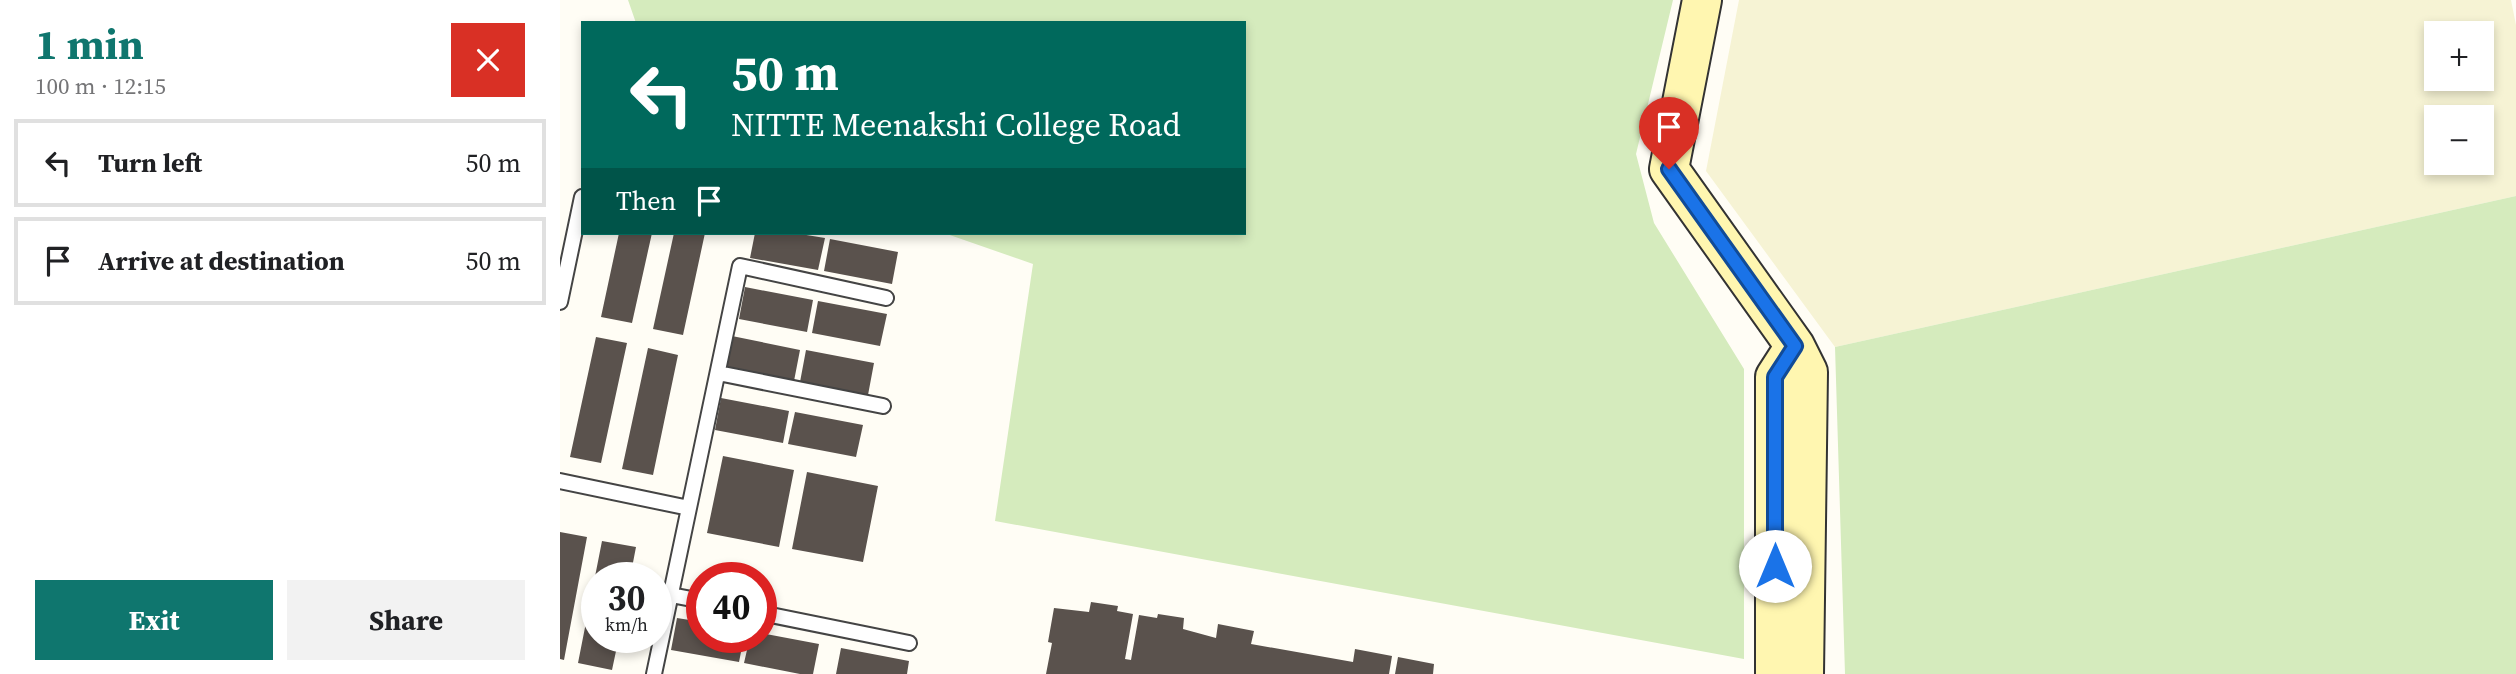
<!DOCTYPE html>
<html lang="en">
<head>
<meta charset="utf-8">
<style>
	:root { --surface:#fff; --page:#f2f2f2; --text:#202124; --muted:#757577; --line:#e0e0e0; --accent:#0f766e }
	body { margin:0; font-family:"Source Serif 4",serif; background:var(--page); color:var(--text); height:100vh; display:flex; flex-direction:column; font-size:26px; white-space:nowrap }
	* { box-sizing:border-box; margin:0 }
	p { font-size:23px; color:var(--muted) }
	.icon { flex:none; width:38px; height:38px; fill:none; stroke:currentColor; stroke-width:2; stroke-linecap:round; stroke-linejoin:round }
	.map { position:relative; flex:1; overflow:hidden }
	.panel { display:flex; flex-direction:column; background:var(--surface); width:560px }
	.panel>* { flex:none }
	.banner { position:absolute; left:21px; top:21px; width:665px; height:214px; border-radius:0px; box-shadow:0 4px 10px #0003; background:#00695c; color:#fff; overflow:hidden }
	.buttons { position:absolute; left:1864px; top:21px; display:grid; gap:14px }
	.buttons a { display:grid; place-items:center; width:70px; height:70px; border-radius:0px; background:var(--surface); box-shadow:0 4px 10px #0003; font-size:35px }
	.speed { position:absolute; left:21px; top:562px; display:flex; gap:14px; font-size:35px; font-weight:700; text-align:center }
	.speed>* { display:grid; place-content:center; width:91px; height:91px; border-radius:50%; background:var(--surface); box-shadow:0 4px 10px #0003; line-height:1 }
	.speed small { font-size:18px; font-weight:400 }
	.speed .limit { border:10px solid #d22; background:#fff; color:#111 }
	.pin { position:absolute; display:grid; place-items:center; width:60px; height:60px; color:#fff; margin:-72px -30px; border-radius:50% 50% 50% 0; rotate:-45deg; box-shadow:0 0 7px #0007 }
	.pin .icon { rotate:45deg }
	.me { position:absolute; width:77px; margin:-38px; rotate:0deg; stroke-linejoin:round; filter:drop-shadow(0 0 5px #0008) }
	.turn { display:flex; align-items:center; gap:24px; height:147px; padding:0 35px; font-size:32px }
	.turn .icon { width:91px; height:91px; stroke-width:2.5 }
	.turn b { display:block; font-size:49px; line-height:60px }
	.then { display:flex; align-items:center; height:66px; padding:0 35px; background:#0003; gap:14px; font-size:26px }
	.round { display:grid; place-items:center; flex:none; width:74px; height:74px; border-radius:0px; background:var(--page) }
	.headline { display:flex; align-items:center; justify-content:space-between; height:119px; padding:0 35px }
	h1 { font-size:42px; font-weight:700; line-height:52px; color:var(--accent) }
	.button { display:flex; gap:14px; margin-top:auto; padding:14px 35px }
	.button a { flex:1; height:80px; border-radius:0px; background:var(--accent); color:#fff; font-size:28px; font-weight:700; line-height:80px; text-align:center }
	.button a+a { background:var(--page); color:var(--text) }
	ul { padding:0; list-style:none }
	li { display:flex; align-items:center; gap:21px; height:88px; margin:0 14px 10px; padding:0 21px; border:4px solid var(--line); border-radius:0px }
	li div { flex:1 }
	li b { display:block; font-size:26px }
	li em { font-style:normal }
	main { display:flex; flex:1; min-height:0 }
	.map>svg:first-child { display:block }
	.farmland { fill:#f6f3d4; fill-rule:evenodd }
	.green { fill:#d5ebbd }
	.building { fill:#5a524d }
	.lines { fill:none; stroke-linecap:round; stroke-linejoin:round }
	.lane-casing { stroke:#444; stroke-width:18 }
	.secondary-casing { stroke:#333; stroke-width:42 }
	.lane { stroke:#fff; stroke-width:14 }
	.secondary { stroke:#fff6b0; stroke-width:38 }
	.route-casing { stroke:#114b97; stroke-width:18 }
	.route { stroke:#1a73e8; stroke-width:12 }
</style>
</head>
<body>
<main>
<section class="panel">
<div class="headline"><div><h1>1 min</h1><p>100 m · 12:15</p></div><a class="round" style="background:#d93025;color:#fff"><svg class="icon" aria-label="close" viewBox="0 0 24 24"><path d="M6 6l12 12M18 6L6 18"/></svg></a></div>
<ul>
<li><svg class="icon" aria-label="left" viewBox="0 0 24 24"><path d="M17 20v-9H6M10 6l-5 5 5 5"/></svg><div><b>Turn left</b></div><em>50 m</em></li>
<li><svg class="icon" aria-label="arrive" viewBox="0 0 24 24"><path d="M6 21V4h12l-3 4 3 4H6"/></svg><div><b>Arrive at destination</b></div><em>50 m</em></li>
</ul>
<div class="button"><a>Exit</a><a>Share</a></div>
</section>
<div class="map">
<svg width="1956" height="674" viewBox="0 0 1956 674">
	<rect width="100%" height="100%" fill="#fffdf5"/>
	<path class="farmland" d="M1179,0H1951L1956,25V196L1275,347L1146,171ZM1876,33H1922V79H1876ZM1876,117H1922V163H1876Z"/>
	<path class="green" d="M68,0H1113L1076,154L1094,223L1184,369V659L435,521L473,264L384,233H684V23H76Z
		M1956,196V674H1285L1275,347Z"/>
	<path class="building" d="M59,233H92L72,323L41,317Z
		M114,233H145L123,335L93,329Z
		M195,233H234L265,238L258,270L190,258Z
		M270,239L338,252L332,284L264,271Z
		M185,287L253,300L247,332L179,319Z
		M258,301L327,314L320,346L252,333Z
		M172,336L240,350L234,381L166,368Z
		M36,337L67,343L41,463L10,457Z
		M88,348L118,355L93,475L62,469Z
		M246,350L314,363L308,395L240,382Z
		M161,398L229,411L223,443L155,430Z
		M235,412L303,425L296,457L228,444Z
		M163,456L234,470L219,547L147,533Z
		M247,472L318,486L303,562L232,549Z
		M0,532L27,537L4,660L0,659Z
		M42,541L76,547L70,578H37V637H59L52,670L18,663Z
		M531,602L558,606L557,611L573,614L565,659L571,660L579,615L597,618L598,614L624,618L623,629L656,638L658,624L694,631L691,644L793,662L795,649L832,656L829,674H486L492,643L488,642L494,608L529,612Z
		M117,618L142,622V637H184L179,662L111,650Z
		M201,633L259,644L253,674H240L184,663L190,637H201Z
		M281,648L349,661L347,674H276Z
		M838,657L874,664L873,674H835Z"/>
	<g class="lines">
		<g class="lane-casing">
			<path id="lane" d="M0,302L22,197
				M158,373L323,406
				M0,481L129,508L180,266L326,298
				M111,595L142,601
				M201,613L349,643
				M94,674L129,508"/>
		</g>
		<g class="secondary-casing">
			<path id="secondary" d="M1142,0L1109,169L1235,346L1248,372L1244,674
				M1215,674V377L1235,346"/>
		</g>
		<use href="#lane" class="lane"/>
		<use href="#secondary" class="secondary"/>
	</g>
	<g class="lines">
		<g class="route-casing">
			<path id="route" d="M1109,169L1235,346L1215,377V566"/>
		</g>
		<use href="#route" class="route"/>
	</g>
</svg>
<div class="buttons">
<a>+</a>
<a>−</a>
</div>
<div class="speed"><div>30<small>km/h</small></div><div class="limit">40</div></div>
<div class="pin" style="left:1109px;top:169px;background:#d93025"><svg class="icon" aria-label="arrive" viewBox="0 0 24 24"><path d="M6 21V4h12l-3 4 3 4H6"/></svg></div>
<svg class="me" style="left:1215px;top:566px" viewBox="-20 -20 40 40"><circle r="19" fill="#fff"/><path d="M0-13L10 11 0 6-10 11z" fill="#1a73e8"/></svg>
<div class="banner">
<div class="turn"><svg class="icon" aria-label="left" viewBox="0 0 24 24"><path d="M17 20v-9H6M10 6l-5 5 5 5"/></svg><div><b>50 m</b>NITTE Meenakshi College Road</div></div>
<div class="then">Then<svg class="icon" aria-label="arrive" viewBox="0 0 24 24"><path d="M6 21V4h12l-3 4 3 4H6"/></svg></div>
</div>
</div>
</main>
</body>
</html>
